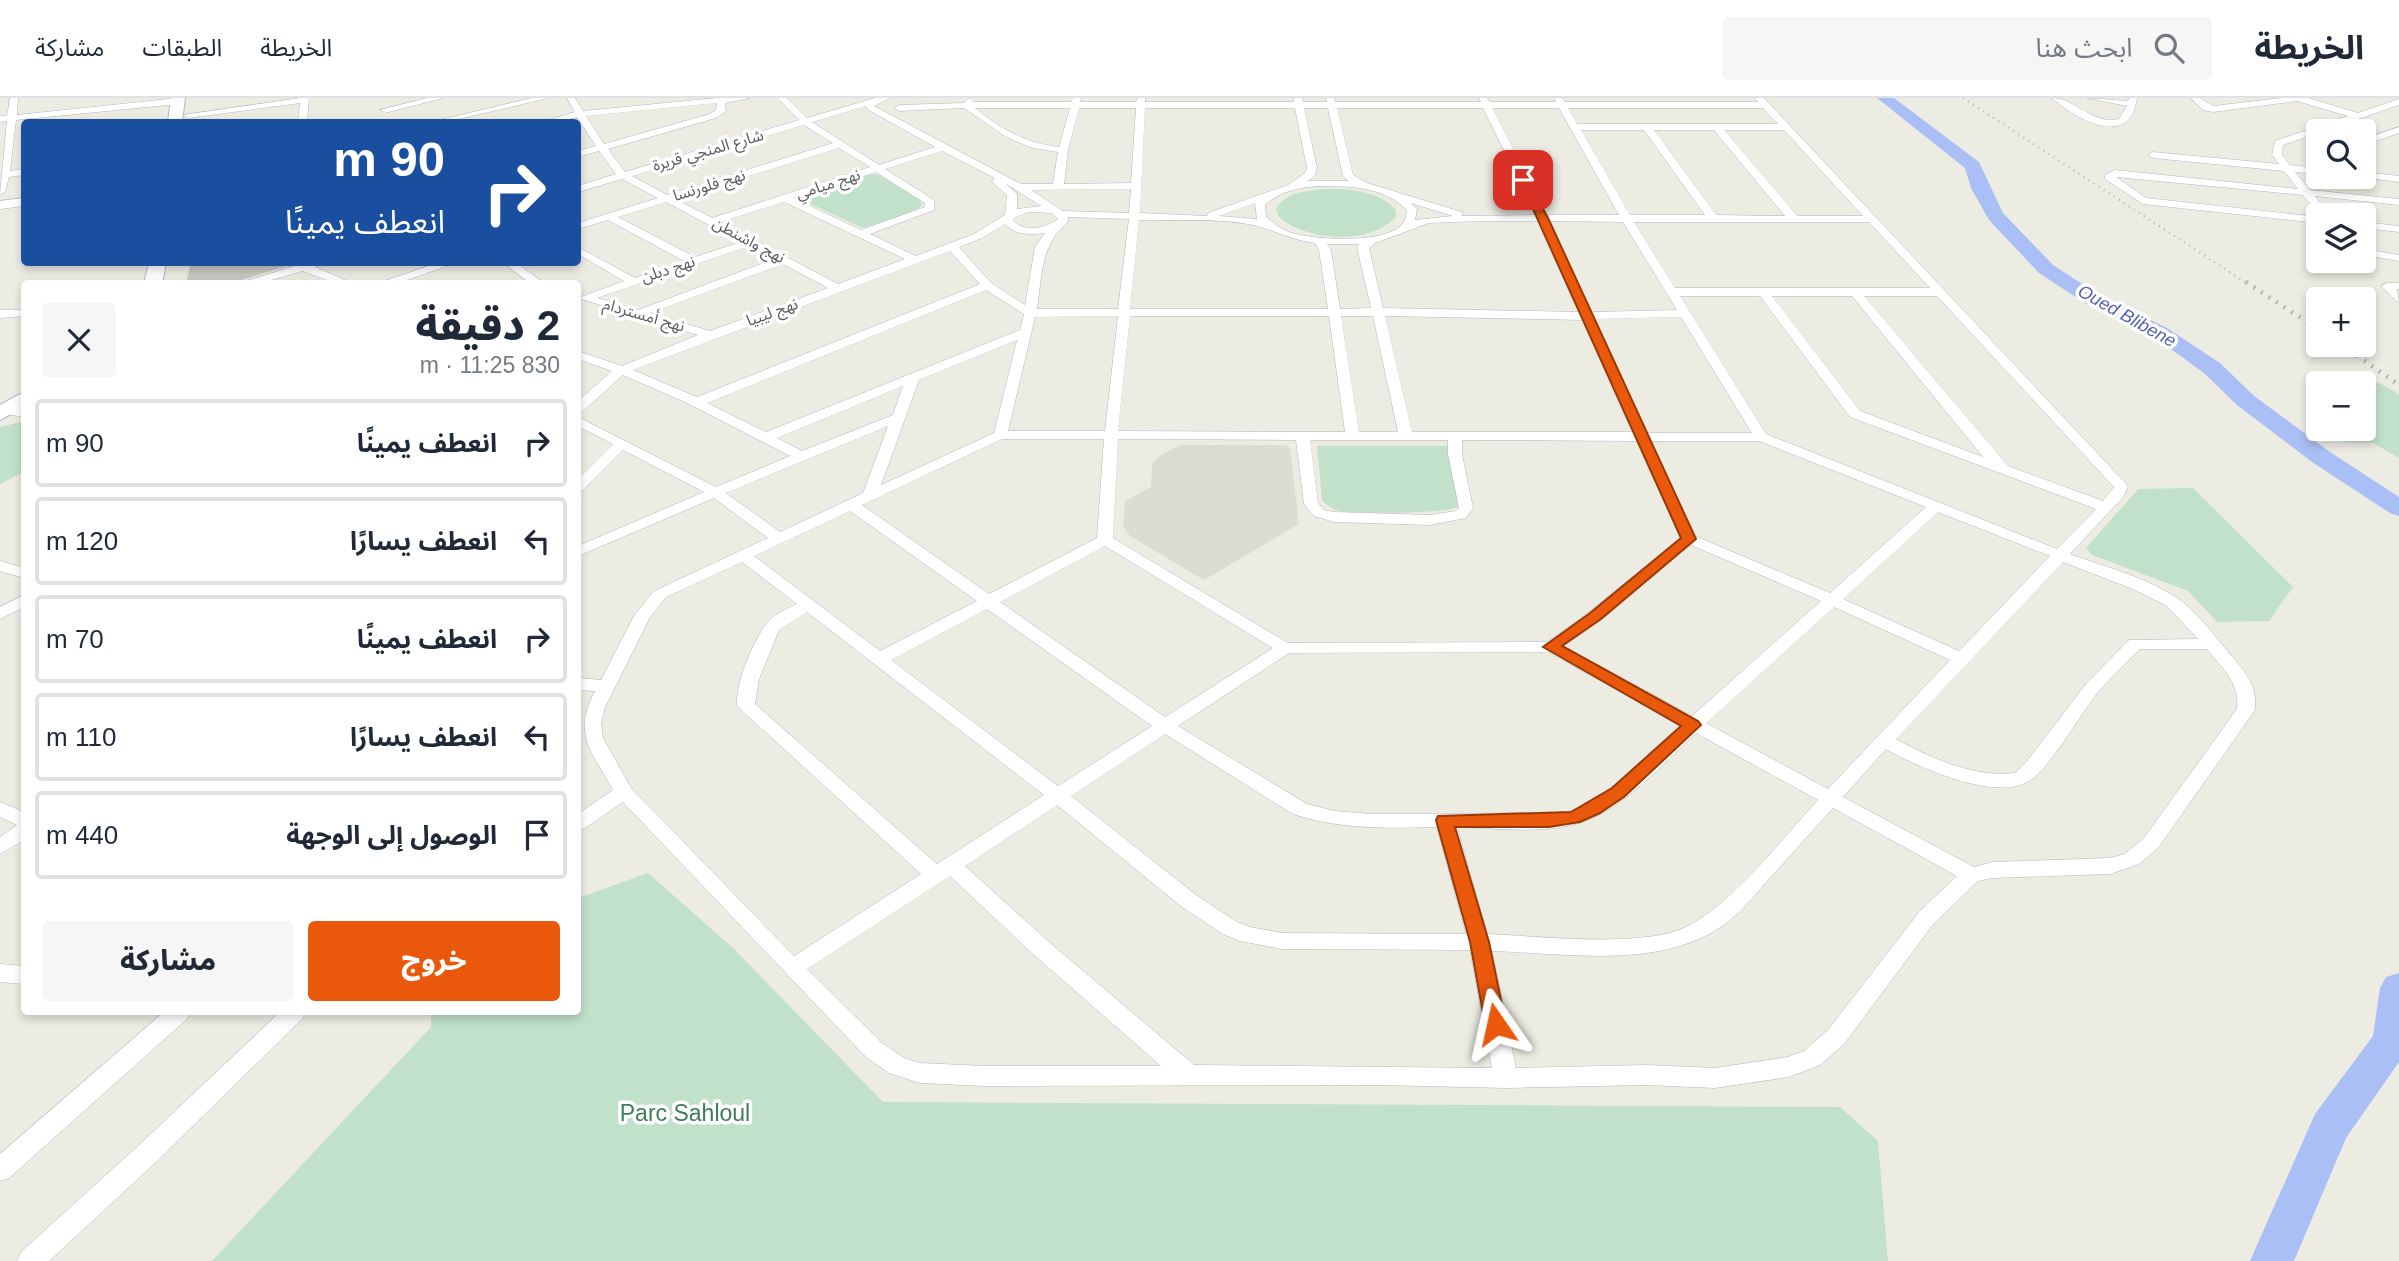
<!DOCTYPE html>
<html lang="ar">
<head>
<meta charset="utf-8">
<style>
	:root { --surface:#fff; --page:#f6f6f7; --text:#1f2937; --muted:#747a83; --line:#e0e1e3; --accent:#ea580c }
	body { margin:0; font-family:Helvetica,"Noto Sans Arabic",sans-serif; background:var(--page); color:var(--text); direction:rtl; height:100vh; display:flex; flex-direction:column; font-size:26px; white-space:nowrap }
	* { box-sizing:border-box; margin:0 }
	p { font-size:23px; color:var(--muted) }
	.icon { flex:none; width:38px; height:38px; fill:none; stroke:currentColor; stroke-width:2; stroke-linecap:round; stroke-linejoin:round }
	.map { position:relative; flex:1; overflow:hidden; direction:ltr }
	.drawer { position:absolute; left:21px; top:182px; width:560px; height:735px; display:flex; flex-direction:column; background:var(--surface); border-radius:7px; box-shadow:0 4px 10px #0003; direction:rtl }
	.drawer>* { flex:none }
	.guide { position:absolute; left:21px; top:21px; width:560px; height:147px; border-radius:7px; box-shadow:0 4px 10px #0003; direction:rtl; background:#1a4fa0; color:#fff; overflow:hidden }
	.tools { position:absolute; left:2306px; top:21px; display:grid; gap:14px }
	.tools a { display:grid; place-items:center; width:70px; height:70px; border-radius:7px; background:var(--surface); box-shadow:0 4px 10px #0003; font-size:35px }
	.pin { position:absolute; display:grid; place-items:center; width:60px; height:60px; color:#fff; margin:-30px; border-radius:14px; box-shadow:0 4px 10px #0006 }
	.me { position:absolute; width:77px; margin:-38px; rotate:349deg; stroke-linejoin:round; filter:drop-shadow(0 0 5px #0008) }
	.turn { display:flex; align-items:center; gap:24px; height:147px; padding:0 21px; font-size:32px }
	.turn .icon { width:91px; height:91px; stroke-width:2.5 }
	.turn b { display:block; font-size:49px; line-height:60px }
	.round { display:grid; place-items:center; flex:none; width:74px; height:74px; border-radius:7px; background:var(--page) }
	.overview { display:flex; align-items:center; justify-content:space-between; height:119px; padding:0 21px }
	h1 { font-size:42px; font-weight:800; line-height:52px }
	.button { display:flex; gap:14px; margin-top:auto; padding:14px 21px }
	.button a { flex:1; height:80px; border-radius:7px; background:var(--accent); color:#fff; font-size:28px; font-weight:800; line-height:80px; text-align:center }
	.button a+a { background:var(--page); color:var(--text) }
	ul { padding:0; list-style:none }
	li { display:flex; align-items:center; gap:21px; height:88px; margin:0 14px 10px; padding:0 7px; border:4px solid var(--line); border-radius:7px }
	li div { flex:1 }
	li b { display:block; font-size:26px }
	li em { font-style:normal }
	header { display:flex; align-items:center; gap:42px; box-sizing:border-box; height:98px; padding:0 35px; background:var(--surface); border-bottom:2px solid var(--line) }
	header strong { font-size:33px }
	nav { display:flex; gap:38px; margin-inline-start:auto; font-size:24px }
	.search { width:490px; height:63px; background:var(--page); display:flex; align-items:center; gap:18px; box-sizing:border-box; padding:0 24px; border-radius:7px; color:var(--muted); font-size:26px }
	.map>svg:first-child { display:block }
	.education { fill:#dbdcd2 }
	.green { fill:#c2e1cb }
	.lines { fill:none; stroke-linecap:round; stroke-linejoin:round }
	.river { fill:#aabff5; fill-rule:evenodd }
	.building { fill:#c8c7c0 }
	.minor-casing { stroke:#b5b6bc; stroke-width:1 }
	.tertiary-casing { stroke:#b5b6bc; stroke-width:1 }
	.secondary-casing { stroke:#b7b7be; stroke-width:2 }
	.minor { fill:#fff; fill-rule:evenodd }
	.tertiary { fill:#fff; fill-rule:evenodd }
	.secondary { fill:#fff; fill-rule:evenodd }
	.rail-far1 { stroke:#b5b5b6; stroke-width:2.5; stroke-dasharray:1 5; stroke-linecap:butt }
	.rail { stroke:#b5b5b6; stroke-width:4.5; stroke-dasharray:2 7; stroke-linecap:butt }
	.route { fill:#ea580c; stroke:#983908; stroke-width:2 }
	.labels { text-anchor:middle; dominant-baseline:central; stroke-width:7; stroke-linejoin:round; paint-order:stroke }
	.far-street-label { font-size:16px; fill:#5b5c62; stroke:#fff }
	.far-water-label { font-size:18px; font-style:italic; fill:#5064b5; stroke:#fff }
	.near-park-label { font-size:23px; fill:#3e7e54; stroke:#fff }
</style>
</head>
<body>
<header>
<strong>الخريطة</strong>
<div class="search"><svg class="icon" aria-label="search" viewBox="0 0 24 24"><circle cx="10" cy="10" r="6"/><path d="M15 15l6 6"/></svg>ابحث هنا</div>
<nav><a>الخريطة</a><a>الطبقات</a><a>مشاركة</a></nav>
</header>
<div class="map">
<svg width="2399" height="1163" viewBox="0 0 2399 1163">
	<rect width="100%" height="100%" fill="#ecece3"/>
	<path class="education" d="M1180,347H1285L1290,350L1299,426L1204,482L1130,438L1123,428L1125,403L1151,389L1152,366L1158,359Z"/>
	<path class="green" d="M871,76L879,77L921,103L922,107L914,114L863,130L797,100L800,97Z
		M1324,91C1350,91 1378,92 1396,112V119C1370,148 1304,143 1278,118L1276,110C1287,94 1306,93 1324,91Z
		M2356,281C2373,282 2385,286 2399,297V360L2373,345L2345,344L2326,331H2364V285H2344Z
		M20,324L24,325V374L0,386V329Z
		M1317,348H1447L1459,408C1448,416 1357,416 1340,413C1333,411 1327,408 1322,402Z
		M2193,390L2293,489L2269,523L2217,524L2188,493L2092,457L2086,450L2138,391Z
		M648,775L733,850L883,1004L1840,1009L1878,1043L1888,1163H212L431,929V914H578V800Z"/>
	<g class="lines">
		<path class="river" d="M1877,0H1894L1979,64L2003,115L2053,167L2099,197L2167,230L2220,265L2253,297L2330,354L2399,399V418L2390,415L2312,364L2237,307L2204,275L2153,238L2085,205L2039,175L1989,122L1971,90L1965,70Z
			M2399,875V964L2346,1040L2294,1163H2250L2315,1016L2373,938L2380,890L2386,879Z"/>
	</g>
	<path class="building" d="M191,164H286L287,168L228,186H186Z"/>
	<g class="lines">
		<g class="minor-casing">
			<path id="minor" d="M10,0H18L17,17L178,0L182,3L178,6L16,22L10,73L24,71V77L9,79L5,94L0,97L7,23L0,24V18H7Z
				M300,0H309L307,24H298L300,5L188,20L183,17Z
				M427,0H443L385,15L380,12Z
				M532,0H548L446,24H431Z
				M567,0H575L583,13L717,0H750L725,5L726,13L716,20L608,51L625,74L799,22L778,0H787L807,20L875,0H890L874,8L1021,86H1053L1058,54L1033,50L1008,40L964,10L899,13L895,10L899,7L964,5L970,0L974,4H1071L1073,0H1081L1080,4H1136L1137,0H1145V4H1294V0H1302L1303,4H1327L1326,0H1334L1335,4H1481L1479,0H1487L1490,4H1556L1554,0H1562L1565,4H1758L1755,0H1764L2128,388L2124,398L2070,456C2105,469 2150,480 2181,503C2199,517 2214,537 2229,555C2245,575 2257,584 2255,612L2158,750L2139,766L2110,776L1993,780L1978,783L1934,825L1844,946L1820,967L1789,979L1715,990L1646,987L1506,990L1380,987L985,988L920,985L889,975L866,959L623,704L585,730L578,732V716L613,692C592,652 572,638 595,593L578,592V580L601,582L634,518L654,493L768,440L714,400L578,458V448L704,394L623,352L583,392L578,393V381L613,346L578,328V319L716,389L790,358L687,305L623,277L583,313L578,314V303L612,273L578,261V253L622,268L698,237L578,200L624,183L578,156V149L635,180L684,163L608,122L578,131V125L658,100L622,81L578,94V88L616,76L599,53L578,59V53L596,48L577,19L556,24H542L575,14ZM717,5L716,12L710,16L604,46L586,18ZM866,8L867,11L935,49L879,67L812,24ZM975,10H1070L1059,49C1027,46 999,30 975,10ZM1079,10H1136L1131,85L1064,86L1068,52ZM1145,10H1295L1307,70L1305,75L1288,87L1208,115L1207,118L1140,115ZM1304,10H1328L1343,78L1349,83H1307L1314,79L1317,70ZM1337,10H1483L1536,117L1462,118V114L1367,85L1353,77ZM1492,10H1559L1619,117H1547ZM1568,10H1763L1778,26H1577ZM804,27L833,45L667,97L632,78ZM1581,32H1644L1705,117H1630ZM1654,32H1714L1785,118L1716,117ZM1724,32H1784L1863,118H1797ZM839,50L870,69L712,120L675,101ZM942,53L995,80L992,83L993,85L1007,97L1005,117L974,136L916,158L870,136L934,112V102L885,71ZM876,74L925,105V109L861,132L793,100ZM1005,85L1041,108L1017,111V96ZM1318,88C1349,88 1383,88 1407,112C1406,115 1406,119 1405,122C1393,148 1311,142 1289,134C1281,131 1273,125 1266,119L1265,107C1280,93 1298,90 1318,88ZM1131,91L1129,115L1063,113L1031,92ZM666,104L741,144L695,159L618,119ZM784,104L905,161L838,186L720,124ZM1255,105L1257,121L1219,118ZM1411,105L1453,118L1415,122L1417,111ZM1029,114L1052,115L1058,121C1046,130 1025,135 1013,123L1015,119ZM1068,119L1129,121L1118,211H1037C1042,178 1040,147 1068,124ZM1139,122C1174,123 1213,120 1248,126C1271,130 1289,142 1315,145L1319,152L1328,211H1130ZM1482,123H1539L1580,214L1383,210L1369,150L1375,145L1429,125ZM1550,123L1623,124L1677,212L1592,214ZM1634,124H1869L1930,190H1675ZM1005,126C1014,137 1031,137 1045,135L1035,149L1025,207L991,185L959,149L982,140ZM1327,146H1359L1357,149L1371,210L1340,211L1331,152ZM749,148L774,161L638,212L597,200ZM950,153L980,186L697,299L633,272ZM783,166L828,190L710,233L650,215ZM986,192L1024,216L1020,232L766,334L707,305ZM1680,198H1760L1850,319L2096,411L2057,451L1766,336ZM1772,198H1852L1983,359L1860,313ZM1864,198H1937L2114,389L2103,403L2008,368ZM1118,218L1105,333H1008L1035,219ZM1130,218H1329L1345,334L1118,333ZM1341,218H1373L1398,334H1359ZM1385,218L1583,222L1634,334H1412ZM1681,219L1752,335H1647L1595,221ZM1017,242L994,335L881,387L919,282ZM903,288L893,317L802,353L777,340ZM888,328L863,395L780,434L726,395ZM1002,341H1104L1097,440L989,496L862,407ZM1118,341L1296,342L1304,406L1314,418L1334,424L1430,427L1466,420L1473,410L1462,356V342L1637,343L1681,440L1589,514L1547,544L1288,545L1113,440ZM1310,342H1448V356L1459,410L1456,413L1430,417L1334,414L1324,412L1318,405ZM1651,343H1759L1926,409L1830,495L1695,438ZM850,413L977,503L880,553L754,458ZM1938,414L2050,458L1959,553L1843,501ZM1691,447L1821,503L1692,618L1563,548L1601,522ZM1105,448L1273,550L1165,619L1000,504ZM742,464L797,506C787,511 776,515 768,524C754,540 735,586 737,608L921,776L794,858L631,690L603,640L601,626L605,609L650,519L666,499ZM2063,464L2135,492L2167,508L2198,541L2129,542L2086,586L2028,662L2015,675C1975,680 1930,660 1896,641ZM1834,509L1950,562L1828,691L1706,625ZM987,511L1152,628L1058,688L891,562ZM807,514L1044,697L937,766L755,606L759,581L779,532ZM2140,551H2207C2223,571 2240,585 2237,611L2144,740L2125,756L2110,760L1993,764L1974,769L1843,699L1886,651C1918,669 1995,704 2029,683C2049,672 2081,615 2098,594C2111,579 2126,565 2140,551ZM1548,554L1682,627C1647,658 1609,705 1562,715L1371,716L1335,713L1307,706L1178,628L1289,555ZM1696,635L1818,702C1784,739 1728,811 1684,830C1639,850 1538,838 1487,836L1457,729C1496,730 1538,736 1576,726C1623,713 1661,667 1696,635ZM1165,636L1293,716C1341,732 1387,730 1437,729L1466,836L1282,835L1250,829L1237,824L1196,797L1071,698ZM1057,707L1182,809L1223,836L1240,843L1282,851L1470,852L1492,970L1194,967L1049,844L965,768ZM1833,710L1957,778L1920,813L1828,932L1804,953L1788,959L1715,970L1646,967L1516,970L1492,853C1566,855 1658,872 1722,828C1740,816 1754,798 1768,782C1790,758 1811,734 1833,710ZM950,778L1033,856L1161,968H985L920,965L904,960L882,945L807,871Z
				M2052,0C2076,0 2093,28 2119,21L2127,8L2087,0L2128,3L2129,0H2137C2135,9 2134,18 2126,24C2106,39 2067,14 2052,0Z
				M2191,0H2200L2213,8L2282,0H2308L2358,15L2399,1V7L2283,47L2282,57L2290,67L2319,70V76L2295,74L2310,92L2399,101V107L2315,98L2329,117H2319L2303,97L2116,79L2146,100L2319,119V125L2143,106L2105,81V77L2115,72L2298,91L2284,73L2153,60L2148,57L2153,54L2279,66L2272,57L2275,43L2348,18L2297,3L2213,14L2203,12Z
				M2399,29V35L2364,47V41Z
				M2364,74L2399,78V84L2360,79H2364Z
				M2364,124L2399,128V134L2364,130Z
				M2364,151L2399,157V163L2364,157Z
				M307,164H327L315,169L354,186H337L303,173L257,186H237Z
				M440,164H459L395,186H376Z
				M502,164H515L545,186H531Z
				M2387,185H2399V191H2397L2399,205L2381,188Z
				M0,212H24V218L0,220Z
				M6,308L24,311V319L1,315L0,311Z
				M0,463L24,470V480L0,473Z
				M24,497V509L0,521V509Z
				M0,704L24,714V742L0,756V739L17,727L0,719Z
				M0,866L24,868V886L0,884Z
				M164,914H190L187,921L9,1080L0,1083V1056Z
				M280,914H305L302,921L155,1065L49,1163H17L21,1154L137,1049Z"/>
		</g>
		<g class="tertiary-casing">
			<path id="tertiary" d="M24,100V108L0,111V103Z"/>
		</g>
		<g class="secondary-casing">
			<path id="secondary" d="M171,0H185L182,24H168Z
				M149,164H166L162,186H144Z
				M24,294V309L0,322V307Z"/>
		</g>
		<use href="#minor" class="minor"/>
		<use href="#tertiary" class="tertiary"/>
		<use href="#secondary" class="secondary"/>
		<path class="rail-far1" d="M1963,0L2248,186"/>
		<path class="rail" d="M2246,184L2319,232
			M2342,247L2399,287"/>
	</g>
	<path class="route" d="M1519,80H1526L1548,120L1696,441L1601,521L1562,548L1698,623L1701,627L1624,699L1600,715L1580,724L1549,729H1455L1489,844L1506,926L1503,932L1496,934L1488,932L1485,926L1470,844L1436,722L1438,718L1571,714L1612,690L1681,628L1543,549L1590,515L1681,440Z"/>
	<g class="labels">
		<g class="far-street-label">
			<text transform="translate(708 52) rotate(-16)">شارع المنجي قريرة</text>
			<text transform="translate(828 86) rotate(-18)">نهج ميامي</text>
			<text transform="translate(709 87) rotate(-17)">نهج فلورنسا</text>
			<text transform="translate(749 142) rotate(28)">نهج واشنطن</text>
			<text transform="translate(668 171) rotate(-18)">نهج دبلن</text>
			<text transform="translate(772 214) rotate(-20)">نهج ليبيا</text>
			<text transform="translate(644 217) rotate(16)">نهج أمستردام</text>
		</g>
		<g class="far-water-label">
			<text transform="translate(2127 218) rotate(29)">Oued Blibene</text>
		</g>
		<g class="near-park-label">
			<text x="685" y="1015">Parc Sahloul</text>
		</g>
	</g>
</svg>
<div class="tools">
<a><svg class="icon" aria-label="search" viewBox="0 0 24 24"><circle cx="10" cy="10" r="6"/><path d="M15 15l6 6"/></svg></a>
<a><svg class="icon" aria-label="layers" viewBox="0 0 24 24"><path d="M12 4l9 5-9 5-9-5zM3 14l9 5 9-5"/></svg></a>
<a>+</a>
<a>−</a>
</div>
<div class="pin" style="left:1523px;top:82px;background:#d93025"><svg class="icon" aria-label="arrive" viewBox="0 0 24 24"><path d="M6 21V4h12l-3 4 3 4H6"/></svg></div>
<svg class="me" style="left:1496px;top:926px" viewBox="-20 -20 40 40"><path d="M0-17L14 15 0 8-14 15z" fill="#ea580c" stroke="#fff" stroke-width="4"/></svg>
<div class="guide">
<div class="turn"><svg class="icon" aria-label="right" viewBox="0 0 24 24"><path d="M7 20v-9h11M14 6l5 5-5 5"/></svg><div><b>90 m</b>انعطف يمينًا</div></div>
</div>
<section class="drawer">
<div class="overview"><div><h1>2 دقيقة</h1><p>830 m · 11:25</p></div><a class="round"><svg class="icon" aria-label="close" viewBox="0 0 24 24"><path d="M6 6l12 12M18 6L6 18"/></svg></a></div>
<ul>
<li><svg class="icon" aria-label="right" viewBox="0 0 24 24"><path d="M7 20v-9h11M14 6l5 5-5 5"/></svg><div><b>انعطف يمينًا</b></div><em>90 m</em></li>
<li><svg class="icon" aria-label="left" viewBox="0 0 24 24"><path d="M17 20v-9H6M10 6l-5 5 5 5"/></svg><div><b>انعطف يسارًا</b></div><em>120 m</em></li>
<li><svg class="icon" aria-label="right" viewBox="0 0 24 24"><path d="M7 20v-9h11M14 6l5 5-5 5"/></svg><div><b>انعطف يمينًا</b></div><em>70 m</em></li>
<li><svg class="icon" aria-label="left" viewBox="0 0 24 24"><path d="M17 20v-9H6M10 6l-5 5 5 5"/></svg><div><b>انعطف يسارًا</b></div><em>110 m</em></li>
<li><svg class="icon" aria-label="arrive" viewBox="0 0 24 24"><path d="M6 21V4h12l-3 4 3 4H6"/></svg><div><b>الوصول إلى الوجهة</b></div><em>440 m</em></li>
</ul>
<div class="button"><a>خروج</a><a>مشاركة</a></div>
</section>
</div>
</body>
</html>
